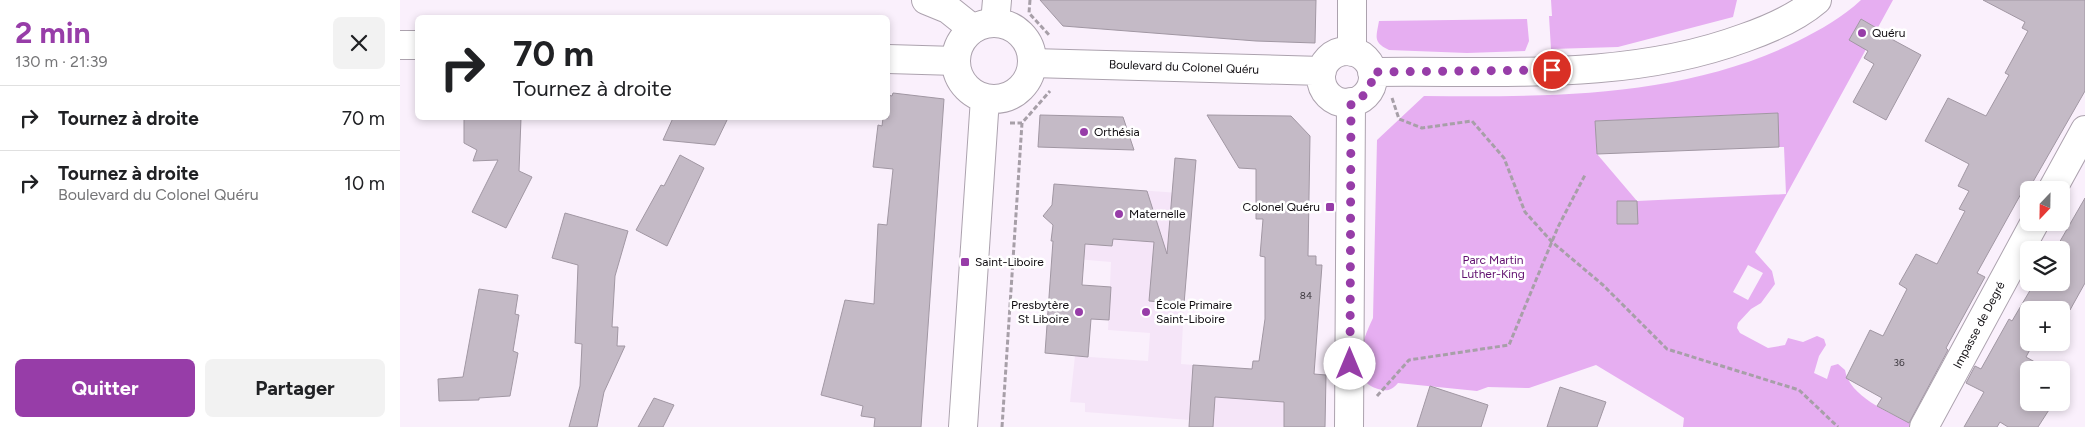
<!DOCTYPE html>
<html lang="fr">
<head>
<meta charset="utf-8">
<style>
	:root { --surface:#fff; --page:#f2f2f2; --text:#202124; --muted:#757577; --line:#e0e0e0; --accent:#973da8 }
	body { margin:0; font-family:Figtree,sans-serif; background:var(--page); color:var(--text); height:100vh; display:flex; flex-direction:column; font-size:19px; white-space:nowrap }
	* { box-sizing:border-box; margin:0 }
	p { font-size:16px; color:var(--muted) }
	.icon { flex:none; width:28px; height:28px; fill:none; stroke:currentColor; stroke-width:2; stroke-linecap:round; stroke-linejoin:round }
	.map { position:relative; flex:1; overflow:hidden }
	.details { display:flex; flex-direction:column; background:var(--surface); width:400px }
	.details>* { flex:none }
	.guide { position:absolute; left:15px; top:15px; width:475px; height:105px; border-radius:8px; box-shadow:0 2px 8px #0003; background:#fff; color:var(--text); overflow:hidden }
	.needle { width:32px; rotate:202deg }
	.buttons { position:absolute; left:1620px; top:181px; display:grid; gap:10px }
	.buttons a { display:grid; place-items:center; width:50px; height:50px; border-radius:8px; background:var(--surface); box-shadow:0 2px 8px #0003; font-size:25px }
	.pin { position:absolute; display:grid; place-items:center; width:42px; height:42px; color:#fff; margin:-21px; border:2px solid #fff; border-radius:50%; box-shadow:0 1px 5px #0007 }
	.me { position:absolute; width:55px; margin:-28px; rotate:0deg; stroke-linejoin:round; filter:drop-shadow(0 0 4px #0008) }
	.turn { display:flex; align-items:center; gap:18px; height:105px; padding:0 15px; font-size:22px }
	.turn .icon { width:65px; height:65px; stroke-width:2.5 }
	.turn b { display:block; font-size:35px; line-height:42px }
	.round { display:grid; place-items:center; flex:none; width:52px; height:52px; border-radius:8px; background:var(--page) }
	.overview { display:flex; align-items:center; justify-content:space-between; height:85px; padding:0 15px }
	h1 { font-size:30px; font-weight:700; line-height:38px; color:var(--accent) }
	.primary-button { display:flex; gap:10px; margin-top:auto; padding:10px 15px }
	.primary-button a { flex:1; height:58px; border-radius:8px; background:var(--accent); color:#fff; font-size:20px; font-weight:700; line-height:58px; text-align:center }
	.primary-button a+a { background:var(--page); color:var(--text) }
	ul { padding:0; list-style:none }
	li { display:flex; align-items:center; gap:15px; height:65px; padding:0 15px; border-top:1px solid var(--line) }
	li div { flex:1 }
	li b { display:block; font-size:19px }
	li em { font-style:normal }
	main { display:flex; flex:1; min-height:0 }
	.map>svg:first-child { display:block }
	.built { fill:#f5e5f8 }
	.green { fill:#e6aef1; fill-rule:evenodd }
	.building { fill:#c4bac6; stroke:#a197a3 }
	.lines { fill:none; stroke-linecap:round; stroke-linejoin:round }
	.street-casing { stroke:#aca2ae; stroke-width:30 }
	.primary-casing { stroke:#aca2ae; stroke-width:30 }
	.path { stroke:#a79fa8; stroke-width:3; stroke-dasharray:5 2.5; stroke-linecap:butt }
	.street { stroke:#fff; stroke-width:28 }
	.primary { stroke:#fff; stroke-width:28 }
	.route { stroke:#973da8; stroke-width:9; stroke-dasharray:0 16.2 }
	.poi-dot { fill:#973da8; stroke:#fff; stroke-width:2 }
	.labels { text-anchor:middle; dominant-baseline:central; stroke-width:5; stroke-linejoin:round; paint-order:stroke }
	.number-label { font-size:10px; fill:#3c383e }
	.poi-label { font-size:12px; fill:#0f0c10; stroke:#fff; text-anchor:start }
	.street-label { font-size:12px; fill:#0f0c10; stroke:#fff }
	.park-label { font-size:12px; fill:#600f6e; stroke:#fff }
</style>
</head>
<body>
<main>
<section class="details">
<div class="overview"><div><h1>2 min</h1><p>130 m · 21:39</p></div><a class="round"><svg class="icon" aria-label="close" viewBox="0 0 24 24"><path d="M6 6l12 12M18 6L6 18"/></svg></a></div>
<ul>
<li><svg class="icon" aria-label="right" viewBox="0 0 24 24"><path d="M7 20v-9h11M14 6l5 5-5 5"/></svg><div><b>Tournez à droite</b></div><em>70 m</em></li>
<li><svg class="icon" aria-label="right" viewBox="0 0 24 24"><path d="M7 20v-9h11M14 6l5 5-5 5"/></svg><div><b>Tournez à droite</b><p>Boulevard du Colonel Quéru</p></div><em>10 m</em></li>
</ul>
<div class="primary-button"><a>Quitter</a><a>Partager</a></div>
</section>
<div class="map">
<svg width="1685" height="427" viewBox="0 0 1685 427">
	<rect width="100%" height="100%" fill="#faf0fc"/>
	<path class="built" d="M654,184L793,194L784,304L781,364L926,375L925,427H813L790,420L685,412V403L670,402L675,356L748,361L750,333L708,330L711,262L652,257Z"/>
	<path class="green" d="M1151,0H1337L1333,17L1218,47L1151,49L1149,16H1152Z
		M1461,0H1493L1355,252L1372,271L1375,284L1361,303L1351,309L1338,323L1337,328L1340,333L1368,348L1385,345L1388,338L1403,342L1417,336L1424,339L1426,345L1419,356L1414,373L1427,379L1431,366L1438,364L1445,370C1449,396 1488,412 1510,423V427H1283L1284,418L1196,365L1129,388L1088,387L1077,391L998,383C992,390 987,392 978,389C946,380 963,339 973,318L977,140L1024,96C1149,97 1283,98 1398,41C1420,30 1443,17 1461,0ZM1461,19L1474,27L1449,40ZM1377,113L1379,147H1384L1386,194L1237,201L1197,154L1196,121ZM1348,265L1363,273L1348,300L1333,292Z
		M1127,19L1129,41L1125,51L1067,53L989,50C973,42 976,38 979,21Z"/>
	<path class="building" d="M640,0H916L915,43L856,41L663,26Z
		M1583,0H1685V91L1626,194L1622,192L1577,273L1585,277L1546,348L1548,350L1509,423L1477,406L1482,398L1446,378L1470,330L1483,336L1507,289L1499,284L1516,254L1537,264L1565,211L1559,209L1569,191L1558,186L1569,164L1525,141L1548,98L1586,116L1609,75L1605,73L1628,31L1622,28L1625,22Z
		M1461,19L1485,33L1484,35L1521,55L1486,120L1453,102L1474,64L1464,58L1468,51L1449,40Z
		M493,93L544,99L521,427H474L475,418L461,416L463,406L421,395L445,300L474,304L478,224L487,225L493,169L473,167L478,125L482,126L483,118H488V95L492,96Z
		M1378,113L1379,147L1197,154L1195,121Z
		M640,115L723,117L734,150L638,147Z
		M807,115L891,116L910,136L908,256H916V265H922L914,374L926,375L925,427H884V402L815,397L813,427H789L793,365L852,369L853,361H859L865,319V257L860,256L863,219H856V169L839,168Z
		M64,118H121L119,171L132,177L106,228L72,212L98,160L73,161L77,150L64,143Z
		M273,118H328L315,145L263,140Z
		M280,155L304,168L267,246L236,230L261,185L264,186Z
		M775,158L796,160L784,304L749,301L754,242L713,239L712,246L685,244L682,285L711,287L709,320L691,319L688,357L645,353L653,241H651L653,225L643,216L652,205L654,184L747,191L767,254Z
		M1685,198V283L1670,310H1629V342H1634L1626,357L1649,370H1629V402H1654L1638,427H1608L1600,422L1597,427H1564L1584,392L1566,383L1575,366L1581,369L1609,319L1612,321L1635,282H1661V250H1655Z
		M1217,201H1237L1238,224H1217Z
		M165,213L228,231L215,276L212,327H218L217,346H225L204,392L197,427H169L180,386L182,344L175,343L178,265L152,258Z
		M79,289L118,295L115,314L119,315L113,351L118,353L110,396L79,398V400L39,401L38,379L63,377Z
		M1030,386L1088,405L1081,427H1017Z
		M1160,387L1206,402L1197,427H1147Z
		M254,398L274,405L263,427H238Z"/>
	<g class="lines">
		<g class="street-casing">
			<path id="street" d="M526,0L548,9L573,29
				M0,45H18
				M921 77a26 26 0 1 1 52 0a26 26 0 1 1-52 0Z
				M952,52V0
				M488,59L556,61
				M632,63L922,71
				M972,72C1096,70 1225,82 1344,38C1370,29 1396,18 1417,0
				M1652,190L1685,130
				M949,427L951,102
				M1524,427L1635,222"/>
		</g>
		<g class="primary-casing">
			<path id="primary" d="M595,23L597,0
				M556 61a38 38 0 1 1 76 0a38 38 0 1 1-76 0Z
				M563,427L585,98"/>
		</g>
		<path class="path" d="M630,0L629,13L650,36
			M992,98L999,119L1022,128L1072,121L1104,158L1125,212L1152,242L1203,285L1267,349L1399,390L1438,427
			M610,123H622
			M977,396L1009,360L1109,345L1158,227L1185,175
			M602,427L622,123L650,91"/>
		<use href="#street" class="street"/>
		<use href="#primary" class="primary"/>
	</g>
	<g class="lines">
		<path class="route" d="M950,364L951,102C966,97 973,88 972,72L1152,70"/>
	</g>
	<g class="poi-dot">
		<circle cx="1462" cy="33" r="5"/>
		<circle cx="684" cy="132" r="5"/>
		<rect x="925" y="202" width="10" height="10" rx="2.5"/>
		<circle cx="719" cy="214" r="5"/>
		<rect x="560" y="257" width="10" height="10" rx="2.5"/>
		<circle cx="679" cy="312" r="5"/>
		<circle cx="746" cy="312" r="5"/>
	</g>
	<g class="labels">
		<g class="number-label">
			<text x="906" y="295">84</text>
			<text x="1499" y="362">36</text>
		</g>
		<g class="poi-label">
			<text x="1472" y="33">Quéru</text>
			<text x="694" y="132">Orthésia</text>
			<text x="920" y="207" text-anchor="end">Colonel Quéru</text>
			<text x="729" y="214">Maternelle</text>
			<text x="575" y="262">Saint-Liboire</text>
			<text x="669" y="305" text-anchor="end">Presbytère<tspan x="669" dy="14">St Liboire</tspan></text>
			<text x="756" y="305">École Primaire<tspan x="756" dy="14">Saint-Liboire</tspan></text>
		</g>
		<g class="street-label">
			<text transform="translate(784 67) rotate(2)">Boulevard du Colonel Quéru</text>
			<text transform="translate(1579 325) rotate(-62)">Impasse de Degré</text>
		</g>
		<g class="park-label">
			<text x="1093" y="260">Parc Martin<tspan x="1093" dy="14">Luther-King</tspan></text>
		</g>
	</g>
</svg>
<div class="buttons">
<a><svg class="needle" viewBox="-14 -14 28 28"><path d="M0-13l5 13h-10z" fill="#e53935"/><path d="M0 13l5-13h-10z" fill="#757577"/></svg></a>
<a><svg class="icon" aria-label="layers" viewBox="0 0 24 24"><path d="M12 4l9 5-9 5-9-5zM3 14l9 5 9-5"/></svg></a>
<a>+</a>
<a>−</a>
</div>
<div class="pin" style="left:1152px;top:70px;background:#d93025"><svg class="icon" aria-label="arrive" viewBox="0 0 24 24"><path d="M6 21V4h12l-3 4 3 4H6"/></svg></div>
<svg class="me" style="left:950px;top:364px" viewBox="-20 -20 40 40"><circle r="19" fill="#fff"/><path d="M0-13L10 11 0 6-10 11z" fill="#973da8"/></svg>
<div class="guide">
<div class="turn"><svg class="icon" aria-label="right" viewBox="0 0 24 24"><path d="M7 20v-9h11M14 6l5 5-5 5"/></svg><div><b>70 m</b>Tournez à droite</div></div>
</div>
</div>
</main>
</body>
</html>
